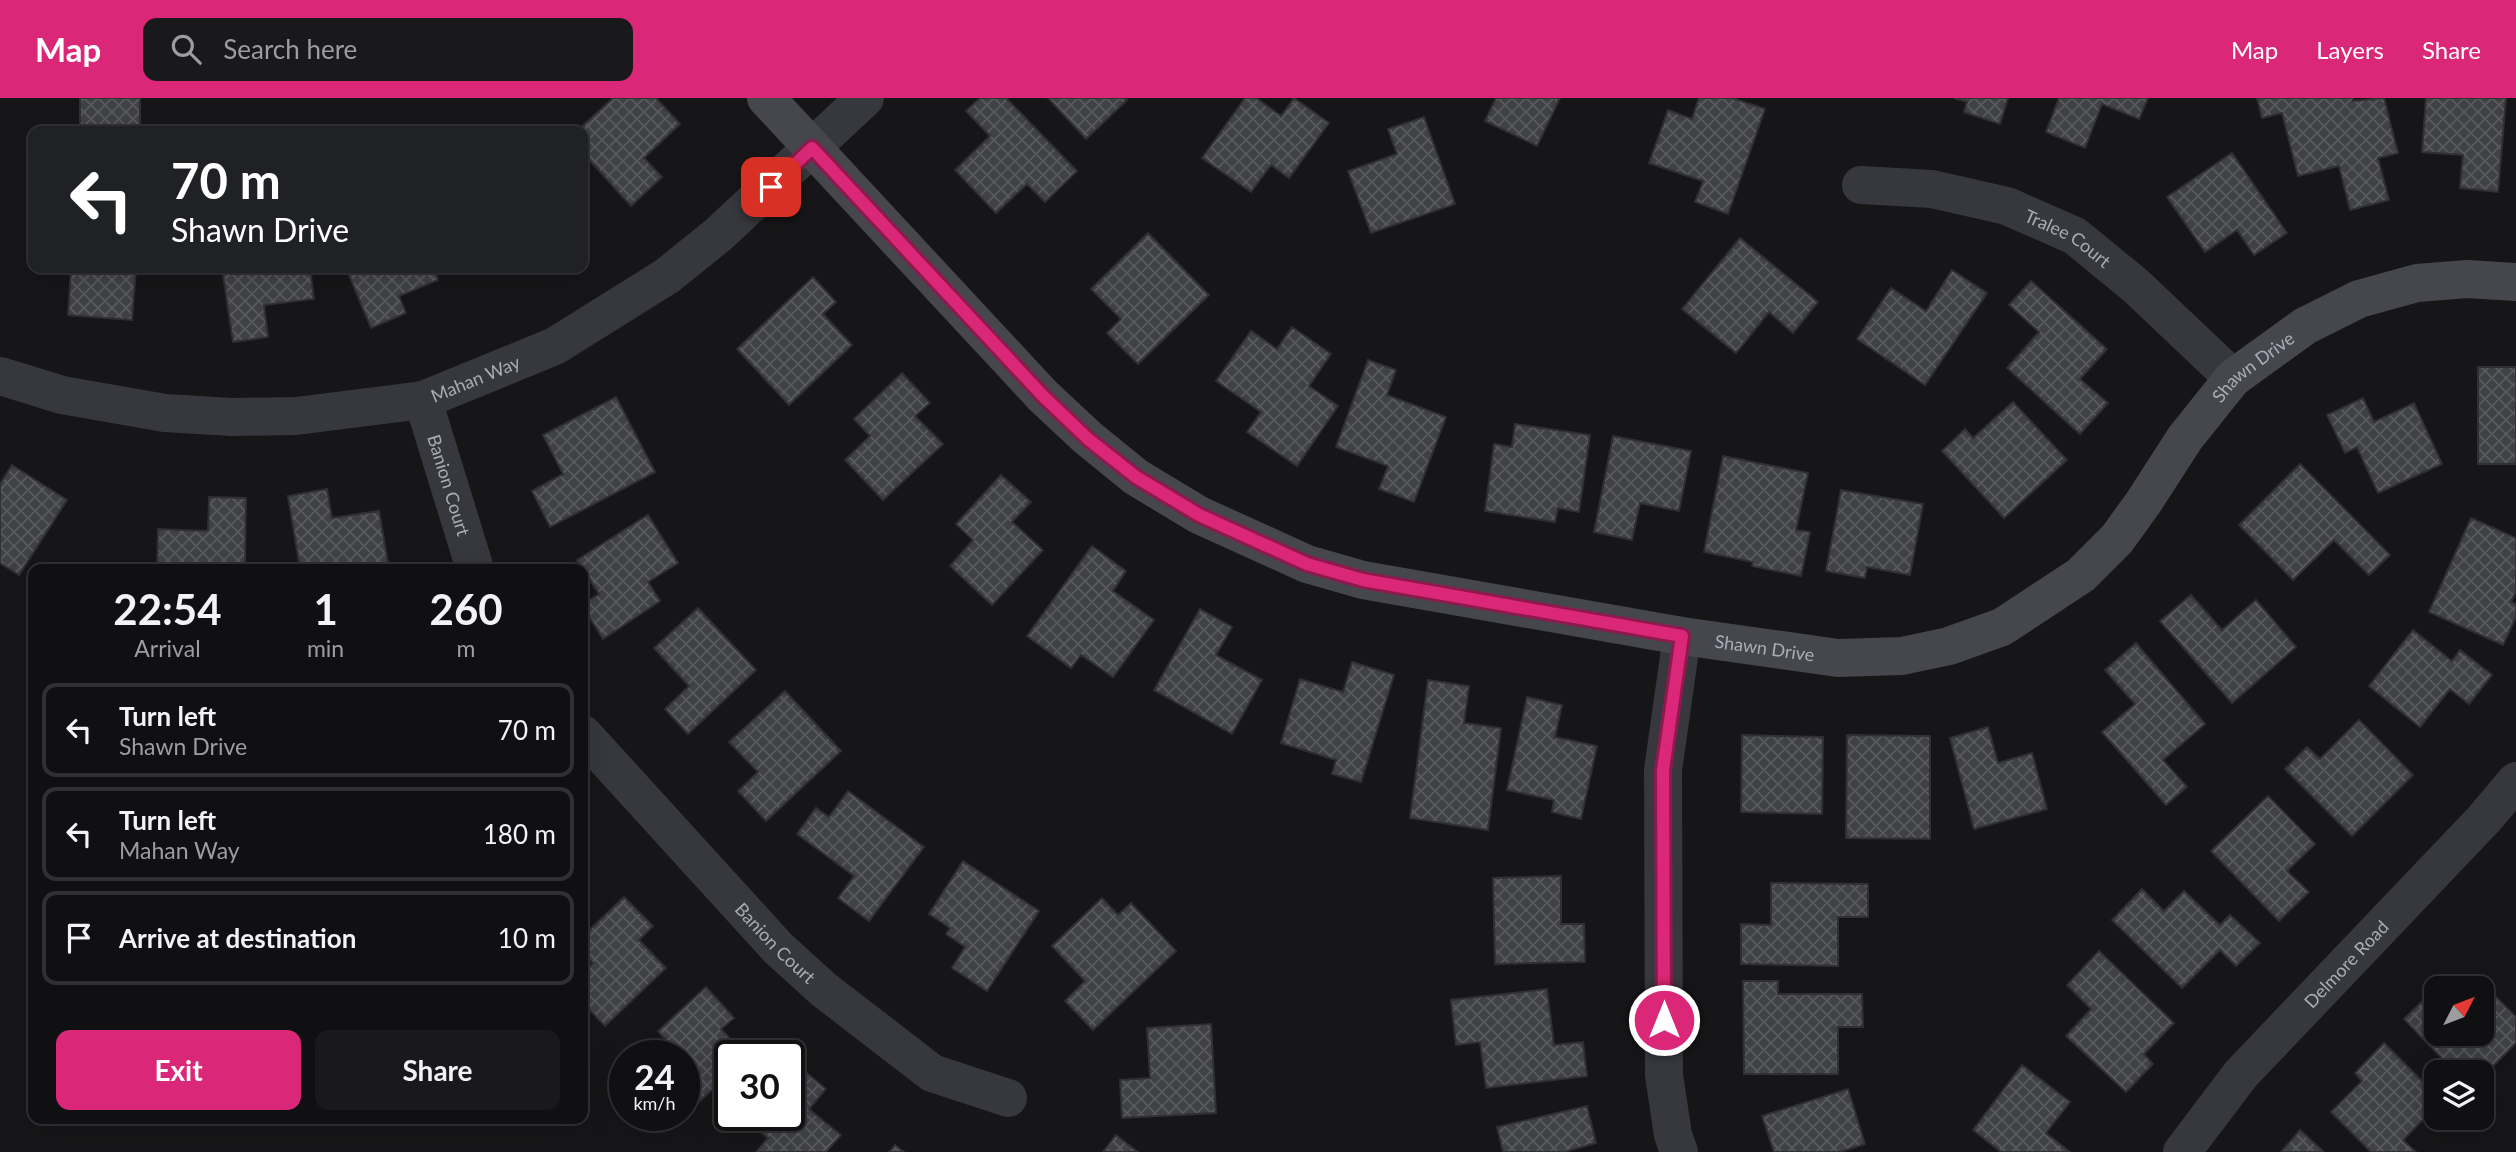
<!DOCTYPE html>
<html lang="en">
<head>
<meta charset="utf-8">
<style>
	:root { --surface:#101012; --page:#19191b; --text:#f1f3f6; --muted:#9c9d9f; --line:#303032; --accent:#db2777 }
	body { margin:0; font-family:Lato,sans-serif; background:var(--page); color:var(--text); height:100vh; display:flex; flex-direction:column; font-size:26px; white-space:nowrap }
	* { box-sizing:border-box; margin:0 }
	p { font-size:23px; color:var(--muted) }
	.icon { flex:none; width:38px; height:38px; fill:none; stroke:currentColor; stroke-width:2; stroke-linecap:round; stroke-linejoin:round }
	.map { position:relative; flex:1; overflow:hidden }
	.sheet { position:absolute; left:28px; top:466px; width:560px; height:560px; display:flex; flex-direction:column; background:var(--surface); border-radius:14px; box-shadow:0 7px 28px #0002,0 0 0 2px var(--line) }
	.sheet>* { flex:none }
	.top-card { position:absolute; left:28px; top:28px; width:560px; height:147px; border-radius:14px; box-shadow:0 7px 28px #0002,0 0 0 2px var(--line); background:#202124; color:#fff; overflow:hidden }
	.needle { width:46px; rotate:48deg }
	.buttons { position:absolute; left:2424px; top:878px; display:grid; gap:14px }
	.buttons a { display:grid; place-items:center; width:70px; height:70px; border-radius:14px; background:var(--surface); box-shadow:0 7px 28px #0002,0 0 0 2px var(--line); font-size:35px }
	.speed { position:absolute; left:609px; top:942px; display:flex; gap:14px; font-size:35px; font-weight:700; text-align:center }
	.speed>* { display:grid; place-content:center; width:91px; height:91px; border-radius:50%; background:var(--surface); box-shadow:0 7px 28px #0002,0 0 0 2px var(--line); line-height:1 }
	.speed small { font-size:18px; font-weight:400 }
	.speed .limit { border:4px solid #111; border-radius:10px; background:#fff; color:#111 }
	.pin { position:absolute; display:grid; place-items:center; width:60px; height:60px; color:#fff; margin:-30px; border-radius:14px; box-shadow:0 4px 10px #0006 }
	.me { position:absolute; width:77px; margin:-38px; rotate:0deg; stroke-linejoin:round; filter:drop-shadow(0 0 5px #0008) }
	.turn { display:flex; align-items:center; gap:24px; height:147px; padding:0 28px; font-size:32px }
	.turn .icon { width:91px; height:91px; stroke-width:2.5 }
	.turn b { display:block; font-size:49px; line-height:60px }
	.eta { display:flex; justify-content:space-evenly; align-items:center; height:119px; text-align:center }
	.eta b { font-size:42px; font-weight:700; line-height:49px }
	.primary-button { display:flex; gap:14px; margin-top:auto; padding:14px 28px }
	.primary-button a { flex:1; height:80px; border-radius:14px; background:var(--accent); color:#fff; font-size:28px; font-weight:700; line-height:80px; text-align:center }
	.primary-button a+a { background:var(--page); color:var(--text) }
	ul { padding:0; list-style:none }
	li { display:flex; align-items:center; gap:21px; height:94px; margin:0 14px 10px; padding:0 14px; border:4px solid var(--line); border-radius:14px }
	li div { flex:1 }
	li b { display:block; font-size:26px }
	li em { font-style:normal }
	header { display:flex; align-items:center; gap:42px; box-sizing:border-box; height:98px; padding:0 35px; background:var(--accent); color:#fff }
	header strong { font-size:33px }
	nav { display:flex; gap:38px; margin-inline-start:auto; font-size:24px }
	.search { width:490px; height:63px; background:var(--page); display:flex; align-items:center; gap:18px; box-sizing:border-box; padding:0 24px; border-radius:14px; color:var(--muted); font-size:26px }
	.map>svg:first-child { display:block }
	.building { fill:url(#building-cross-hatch); stroke:#303034; stroke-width:2 }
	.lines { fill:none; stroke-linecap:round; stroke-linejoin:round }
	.street { stroke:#37383d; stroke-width:38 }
	.secondary { stroke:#45474d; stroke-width:38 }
	.route-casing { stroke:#8e194d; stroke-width:18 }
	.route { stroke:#db2777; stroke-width:12 }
	.labels { text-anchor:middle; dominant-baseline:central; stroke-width:7; stroke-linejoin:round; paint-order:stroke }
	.street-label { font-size:18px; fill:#a8adb8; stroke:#111113 }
</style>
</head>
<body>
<header>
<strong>Map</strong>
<div class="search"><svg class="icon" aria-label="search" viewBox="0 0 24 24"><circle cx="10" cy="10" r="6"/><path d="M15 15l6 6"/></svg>Search here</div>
<nav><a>Map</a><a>Layers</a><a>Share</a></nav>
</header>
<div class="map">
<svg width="2516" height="1054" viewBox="0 0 2516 1054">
	<defs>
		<pattern id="building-cross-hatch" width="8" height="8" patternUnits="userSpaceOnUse" patternTransform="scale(1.75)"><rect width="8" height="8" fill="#404145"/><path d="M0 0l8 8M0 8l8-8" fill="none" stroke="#595a5e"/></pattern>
	</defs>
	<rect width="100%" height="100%" fill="#161618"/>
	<path class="building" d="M80,0H140V33H80Z
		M613,0H656L680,26L644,60L662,79L631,108L583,55V33H577Z
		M980,0H1006L1077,73L1045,104L1027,86L996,115L955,72L990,38L966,13Z
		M1048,0H1125L1127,2L1086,41Z
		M1245,0H1256L1281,18L1294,0L1329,25L1289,80L1271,67L1251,94L1202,60Z
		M1496,0H1560L1537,48L1485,23Z
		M1699,0H1732L1765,11L1728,116L1695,104L1703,83L1649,65L1668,12L1692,21Z
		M1954,0H2008L2000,26L1964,14L1967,4Z
		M2059,0H2148L2139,21L2102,6L2085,50L2046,34Z
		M2257,0H2353V3L2384,0L2398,55L2378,60L2389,102L2350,112L2339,68L2298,78L2282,15L2262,20Z
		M2426,0H2506L2498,94L2460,90L2463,57L2422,54Z
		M1424,19L1455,106L1371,135L1348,73L1397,56L1388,31Z
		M2232,55L2287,135L2254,157L2237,132L2205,154L2167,99Z
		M1148,135L1209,197L1138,266L1107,235L1121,221L1091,191Z
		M1740,140L1818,204L1793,235L1769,214L1736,255L1682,211Z
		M71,170H136L132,222L68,217Z
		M222,170H310L314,201L264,207L268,239L233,244Z
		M346,170H433L438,182L399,198L406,215L371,230Z
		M1952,172L1987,195L1925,287L1857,241L1891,190L1926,213Z
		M813,179L836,204L823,216L852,247L789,307L737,251Z
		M2031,183L2107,251L2080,281L2108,305L2080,336L2007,270L2039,234L2009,207Z
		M1292,229L1331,256L1309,288L1338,308L1297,368L1247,334L1261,314L1216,283L1251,233L1277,251Z
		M1368,262L1396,272L1387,297L1446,319L1414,404L1379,391L1388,368L1336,349Z
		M2478,269H2516V366H2478Z
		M902,275L930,305L915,318L943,346L883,402L845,362L870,338L854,321Z
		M616,299L655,374L550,429L532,393L563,376L543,337Z
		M2363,300L2374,324L2414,305L2442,366L2378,395L2357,349L2345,355L2327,317Z
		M2013,304L2067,362L2004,420L1942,353L1965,331L1973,340Z
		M1515,326L1590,337L1579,414L1558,410L1555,424L1485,413L1494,346L1512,349Z
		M1613,338L1691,353L1679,413L1640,405L1632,442L1594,434Z
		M1723,358L1808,375L1796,432L1810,434L1801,478L1752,468L1753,464L1704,454Z
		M2300,366L2390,457L2369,477L2334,442L2293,482L2239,427Z
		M12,367L67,402L19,477L0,465V386Z
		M1001,377L1031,404L1012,424L1043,452L992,507L950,468L973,442L956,426Z
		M327,391L332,420L379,413L389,471H300L288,398Z
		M1841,392L1923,406L1910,477L1867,469L1865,480L1826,473Z
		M209,399L246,400L245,471H157L158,431L208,433Z
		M648,417L678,465L648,484L660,503L603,541L583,509V506L599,496L577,462Z
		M2471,420L2516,440V494L2511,504L2516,506V519L2503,547L2429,514Z
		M1092,448L1126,473L1113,493L1154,522L1113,579L1081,557L1071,570L1027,538Z
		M2191,497L2222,532L2256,502L2296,549L2232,605L2160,523Z
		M698,510L756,572L688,636L665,611L689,588L654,550Z
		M1200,511L1232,529L1216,557L1262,582L1232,636L1154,592Z
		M2413,532L2452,563L2460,552L2492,577L2469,606L2450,591L2420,629L2369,588Z
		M2136,545L2205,626L2163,662L2187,689L2166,707L2102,634L2135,606L2105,572Z
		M1352,564L1394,577L1361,684L1332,676L1336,662L1281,645L1300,581L1343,594Z
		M1428,582L1469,588L1464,625L1501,630L1488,732L1410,720Z
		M785,593L841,653L766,723L738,693L758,674L729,644Z
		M1527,599L1562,607L1555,639L1597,648L1581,721L1552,714L1554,702L1507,692Z
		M2359,622L2413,677L2352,738L2285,671L2307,649L2320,661Z
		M1988,629L1998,665L2032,655L2047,711L1974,731L1950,640Z
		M1742,637L1823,639L1822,716L1741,714Z
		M1847,637L1930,638V741L1846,740Z
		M848,693L924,749L869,823L838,800L854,778L797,736L816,710L829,719Z
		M2268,698L2315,746L2287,773L2309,794L2279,823L2211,753Z
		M963,763L1039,813L987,893L952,870L965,849L946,836L950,830L929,816Z
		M1561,778V826H1584L1585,864L1495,866L1493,780Z
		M1771,785L1868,786V819H1838V868L1741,866V826L1771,827Z
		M2142,791L2164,813L2184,793L2220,827L2230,817L2260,845L2236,868L2220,852L2182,890L2112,822Z
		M624,799L653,828L639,842L666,870L605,928L583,905V875L593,865L583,855V838Z
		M1102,800L1118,817L1131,805L1176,853L1093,932L1065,903L1085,883L1052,848Z
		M2099,853L2174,925L2144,956L2153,966L2126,994L2066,938L2091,911L2067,887Z
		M1743,883H1778V896H1862L1863,929H1838V976H1744Z
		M706,889L734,920L721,931L745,957H730V975L687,1015L684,1012V957H669L675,952L658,933Z
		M1547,891L1554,947L1583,944L1587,978L1486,990L1480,944L1456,947L1451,902Z
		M2488,891L2516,919V945L2482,979V975H2456L2404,921L2432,894L2436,898V936H2482V898Z
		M1211,926L1216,1015L1122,1020L1120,982L1150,980L1147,930Z
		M2384,945L2436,997V1008L2403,1042L2416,1054H2371L2331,1014L2362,983L2355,975Z
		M795,965L826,991L809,1011L841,1037L826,1054H756L768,1040L748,1023L752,1017H789V972Z
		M2022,967L2070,1004L2046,1035L2070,1054H2001L1973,1032Z
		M1848,991L1865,1046L1840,1054H1774L1762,1018Z
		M1587,1008L1596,1045L1564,1054H1503L1497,1029Z
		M2300,1032L2324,1054H2281Z
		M1116,1037L1138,1054H1103Z
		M895,1047L904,1054H889Z"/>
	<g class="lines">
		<g class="street">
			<path id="s1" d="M1861,87L1932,91L2007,108L2075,138L2136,188L2233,280"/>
			<path id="s2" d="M0,278L62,297L165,315L231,319L296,318L423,302L555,248L667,178L719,136L865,0"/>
			<path id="s3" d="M423,302L475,471"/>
			<path id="s4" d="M583,636L778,850L823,891L932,975L1008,1000"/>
			<path d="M1679,1054L1673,1037L1664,977L1663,672L1682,538"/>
			<path id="s5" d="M2182,1054L2241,976L2484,721L2516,683"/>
		</g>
		<path class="secondary" id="s6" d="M766,0L1043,298L1088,340L1136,379L1199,417L1307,466L1363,482L1682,538L1838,560L1902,558L1949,548L2002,529L2081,477L2117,441L2143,405L2185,340L2233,280L2305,228L2359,201L2417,185L2467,181L2516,184"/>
	</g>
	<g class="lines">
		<g class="route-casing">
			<path id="route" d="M771,89L812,50L1043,298L1088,341L1136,379L1199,417L1307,466L1363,482L1682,538L1663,672L1664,922"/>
		</g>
		<use href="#route" class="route"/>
	</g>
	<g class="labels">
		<g class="street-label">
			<text stroke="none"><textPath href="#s1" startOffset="217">Tralee Court</textPath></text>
			<text stroke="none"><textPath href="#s6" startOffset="1797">Shawn Drive</textPath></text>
			<text stroke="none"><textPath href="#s2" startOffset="485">Mahan Way</textPath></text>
			<text stroke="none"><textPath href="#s3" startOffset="89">Banion Court</textPath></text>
			<text stroke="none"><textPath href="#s6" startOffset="1188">Shawn Drive</textPath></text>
			<text stroke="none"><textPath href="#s4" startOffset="284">Banion Court</textPath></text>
			<text stroke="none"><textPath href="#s5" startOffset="250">Delmore Road</textPath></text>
		</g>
	</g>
</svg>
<div class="buttons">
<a><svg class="needle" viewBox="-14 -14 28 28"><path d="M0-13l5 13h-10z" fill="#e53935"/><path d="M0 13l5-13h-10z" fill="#9c9d9f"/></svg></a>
<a><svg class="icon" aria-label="layers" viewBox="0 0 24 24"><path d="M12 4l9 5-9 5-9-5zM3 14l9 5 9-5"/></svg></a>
</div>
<div class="speed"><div>24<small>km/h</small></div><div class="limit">30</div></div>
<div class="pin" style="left:771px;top:89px;background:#d93025"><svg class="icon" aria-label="arrive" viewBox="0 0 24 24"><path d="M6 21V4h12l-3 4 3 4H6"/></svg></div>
<svg class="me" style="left:1664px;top:922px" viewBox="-20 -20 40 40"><circle r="17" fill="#db2777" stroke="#fff" stroke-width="3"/><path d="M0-11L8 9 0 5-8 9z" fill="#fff"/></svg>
<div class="top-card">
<div class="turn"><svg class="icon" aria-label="left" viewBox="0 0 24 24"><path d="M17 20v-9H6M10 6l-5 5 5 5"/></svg><div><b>70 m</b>Shawn Drive</div></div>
</div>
<section class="sheet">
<div class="eta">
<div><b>22:54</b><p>Arrival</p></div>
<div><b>1</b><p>min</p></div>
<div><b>260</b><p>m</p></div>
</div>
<ul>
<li><svg class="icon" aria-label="left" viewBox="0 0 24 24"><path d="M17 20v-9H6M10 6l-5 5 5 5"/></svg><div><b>Turn left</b><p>Shawn Drive</p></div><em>70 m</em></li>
<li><svg class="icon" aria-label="left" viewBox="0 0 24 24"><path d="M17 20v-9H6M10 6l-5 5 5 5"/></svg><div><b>Turn left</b><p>Mahan Way</p></div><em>180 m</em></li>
<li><svg class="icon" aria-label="arrive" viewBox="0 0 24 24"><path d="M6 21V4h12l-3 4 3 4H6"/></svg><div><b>Arrive at destination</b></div><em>10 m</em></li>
</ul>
<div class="primary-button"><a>Exit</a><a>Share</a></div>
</section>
</div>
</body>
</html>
